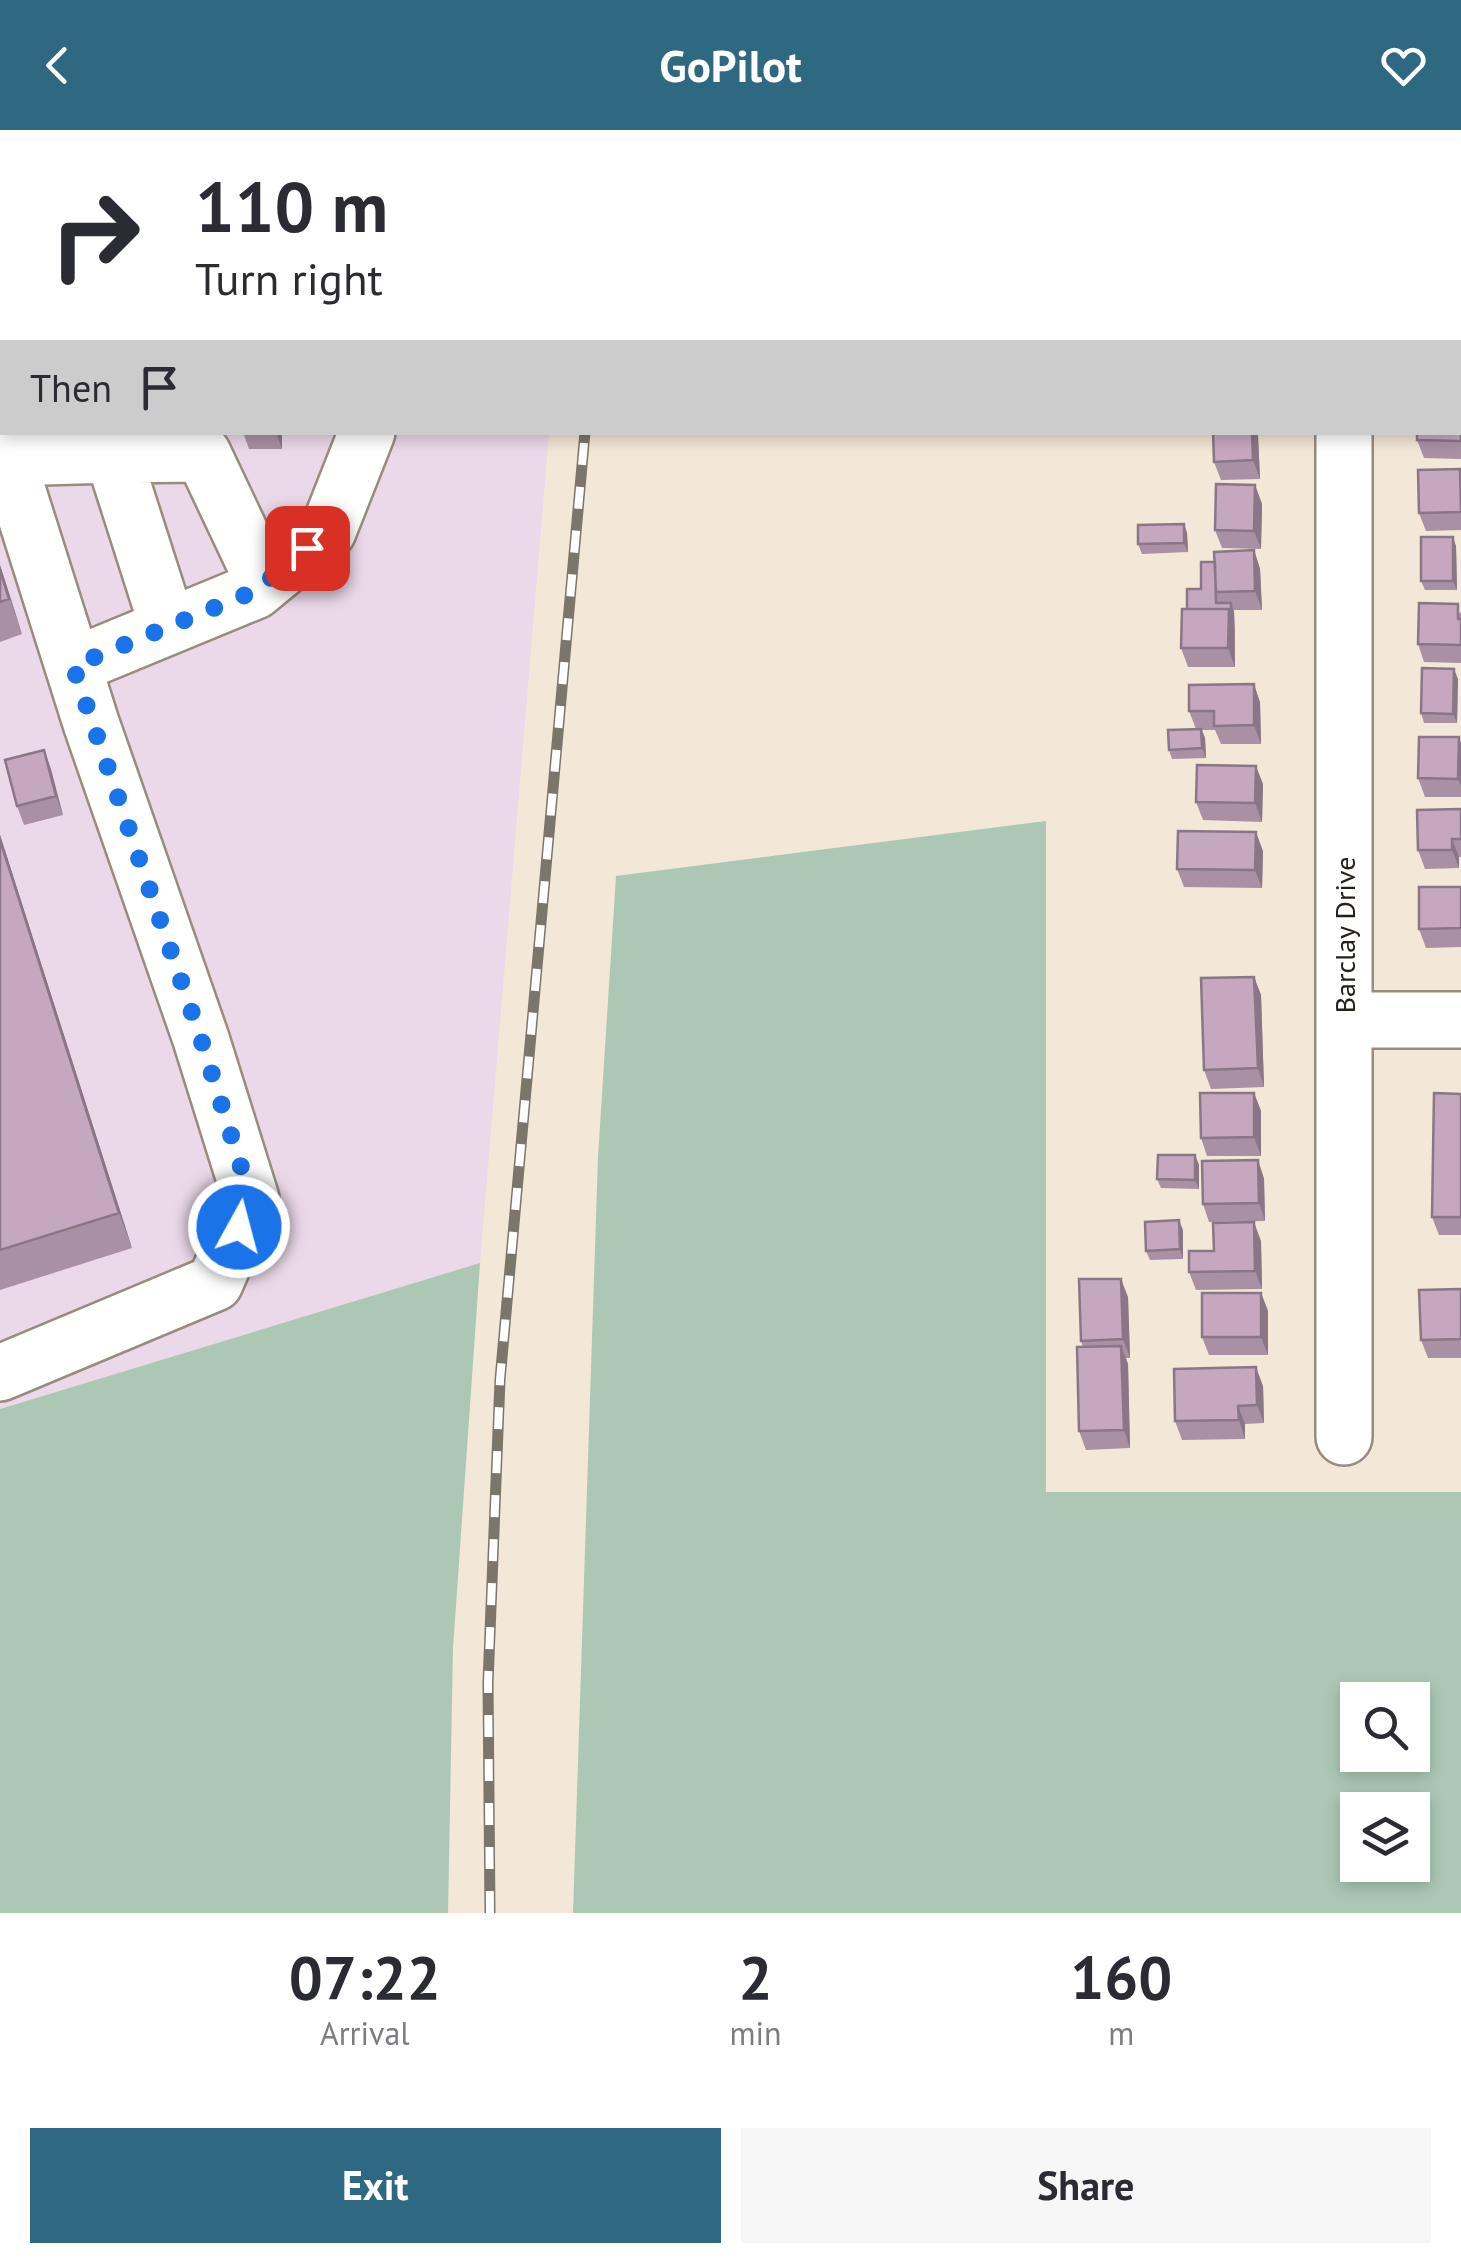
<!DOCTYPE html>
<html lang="en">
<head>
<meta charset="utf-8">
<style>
	:root { --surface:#fff; --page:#f7f7f7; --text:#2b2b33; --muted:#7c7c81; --accent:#2e6881 }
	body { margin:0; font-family:"PT Sans",sans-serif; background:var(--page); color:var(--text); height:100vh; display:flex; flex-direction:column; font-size:38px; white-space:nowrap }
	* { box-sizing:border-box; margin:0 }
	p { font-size:32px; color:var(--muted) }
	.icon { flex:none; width:55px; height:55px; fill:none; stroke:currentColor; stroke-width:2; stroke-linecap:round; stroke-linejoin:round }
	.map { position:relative; height:1783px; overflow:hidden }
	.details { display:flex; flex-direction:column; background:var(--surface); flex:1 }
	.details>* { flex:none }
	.guide { position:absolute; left:0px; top:0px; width:1462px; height:305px; box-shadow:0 5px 15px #0003; background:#fff; color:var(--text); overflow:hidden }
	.tools { position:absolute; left:1340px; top:1552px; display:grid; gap:20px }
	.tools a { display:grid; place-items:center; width:90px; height:90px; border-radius:0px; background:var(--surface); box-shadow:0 5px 15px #0003; font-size:50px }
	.pin { position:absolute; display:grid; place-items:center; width:85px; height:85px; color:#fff; margin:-42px; border-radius:20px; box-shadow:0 5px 15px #0006 }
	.me { position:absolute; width:110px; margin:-55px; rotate:7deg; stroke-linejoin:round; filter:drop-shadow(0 0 8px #0008) }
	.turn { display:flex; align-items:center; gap:35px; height:210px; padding:0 30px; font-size:45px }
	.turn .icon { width:130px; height:130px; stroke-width:2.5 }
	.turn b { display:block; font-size:70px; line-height:85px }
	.then { display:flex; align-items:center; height:95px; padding:0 30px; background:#0003; gap:20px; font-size:38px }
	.eta { display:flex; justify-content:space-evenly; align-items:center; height:170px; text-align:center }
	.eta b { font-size:60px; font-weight:700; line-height:70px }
	.primary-button { display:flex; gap:20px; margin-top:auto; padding:20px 30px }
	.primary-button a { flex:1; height:115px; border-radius:0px; background:var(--accent); color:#fff; font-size:40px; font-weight:700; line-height:115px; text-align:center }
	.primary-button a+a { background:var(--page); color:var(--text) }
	header { display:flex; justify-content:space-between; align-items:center; height:130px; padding:0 30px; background:var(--accent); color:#fff; font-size:45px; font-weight:700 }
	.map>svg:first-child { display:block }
	.industrial { fill:#ebd8e9 }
	.green { fill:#acc8b5; fill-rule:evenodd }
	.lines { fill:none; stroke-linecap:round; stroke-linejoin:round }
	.minor-casing { stroke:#988c7e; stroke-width:60 }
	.minor { stroke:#fff; stroke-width:55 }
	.rail-casing { stroke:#7c756b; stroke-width:11 }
	.rail { stroke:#fff; stroke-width:8; stroke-dasharray:22; stroke-linecap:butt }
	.wall { fill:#a990a4 }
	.shaded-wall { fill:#8a7686 }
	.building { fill:#c5a8bf; stroke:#8a7686; stroke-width:2.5 }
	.route { stroke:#1a73e8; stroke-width:18; stroke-dasharray:0 32.4 }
	.labels { text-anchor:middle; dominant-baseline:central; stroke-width:8; stroke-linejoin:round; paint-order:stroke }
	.street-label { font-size:28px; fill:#24201a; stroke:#fff }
</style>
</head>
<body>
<header><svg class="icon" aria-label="back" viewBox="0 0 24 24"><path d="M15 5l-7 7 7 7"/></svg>GoPilot<svg class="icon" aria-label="heart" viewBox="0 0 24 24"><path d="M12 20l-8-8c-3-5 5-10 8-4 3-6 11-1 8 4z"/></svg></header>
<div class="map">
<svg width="1461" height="1783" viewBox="0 0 1461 1783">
	<rect width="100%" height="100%" fill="#f3e7d7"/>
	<path class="industrial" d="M0,0H574L2,2V302L549,303L480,1133L0,1279Z"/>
	<path class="green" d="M1046,691V1362H1461V1783H573L598,1027L616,746ZM1358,1570H1412V1625H1358ZM1358,1680H1412V1735H1358Z
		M480,1133L453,1518L448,1783H0V1279Z"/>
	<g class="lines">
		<g class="minor-casing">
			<path id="minor" d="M103,0L114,2
				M742,2V0
				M1344,2V0
				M1460,215H1461
				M1344,302V1307
				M0,305L91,593L201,909L251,1069L215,1153L0,1243
				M113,325L203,324L264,453
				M7,328L113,325L168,497
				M73,536L255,461L328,401L367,302
				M1344,890H1461"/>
		</g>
		<use href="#minor" class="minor"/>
		<g class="rail-casing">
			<path id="rail" d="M612,2V0
				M490,1783L488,1553L500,1250L585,302"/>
		</g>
		<use href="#rail" class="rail"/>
	</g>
	<path class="wall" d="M1461,274V329L1424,328L1417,310Z
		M243,302H282V319H249Z
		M1258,306L1260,349L1221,350L1214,332Z
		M1461,343V400L1426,401L1419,383Z
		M1255,355L1262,374L1261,419L1222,418L1215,400Z
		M1184,394L1187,403L1188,422L1142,424L1138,414Z
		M1456,416L1457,460H1425L1421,451Z
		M1254,420L1260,439L1262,480H1234L1235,498V537H1188L1181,518L1187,479L1201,459L1215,432Z
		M0,435L22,504L0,512Z
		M1461,482V533L1424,532L1418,514Z
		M1458,549L1457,593H1424L1421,583Z
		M1260,572L1261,614H1221L1215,600H1202L1205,608L1206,628L1172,629L1169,620L1196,599L1189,581Z
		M1461,613V667H1425L1418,648Z
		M44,620L63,685L24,695L17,676Z
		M1263,654L1262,692L1203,690L1196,672Z
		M1461,679V727H1459V738L1425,739L1418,720Z
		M0,705L132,1118L0,1160Z
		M1263,721L1262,758L1184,757L1177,739Z
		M1461,757V817L1426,818L1419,799Z
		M1254,847L1261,865L1264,957L1211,959L1204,940Z
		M1254,963L1261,981V1026H1207L1201,1008Z
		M1461,964V1105H1439L1432,1087Z
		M1195,1025L1199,1035V1059L1161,1058L1157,1049Z
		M1258,1030L1264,1049L1265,1091L1209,1092L1203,1074Z
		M1183,1100V1129L1150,1130L1146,1121Z
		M1261,1111L1262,1159L1196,1160L1189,1142L1214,1121Z
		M1461,1159V1228H1428L1421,1210Z
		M1261,1163L1268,1181V1225H1209L1202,1207Z
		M1128,1167L1130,1228H1126L1128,1234L1130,1318L1086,1320L1079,1301L1083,1217L1081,1211Z
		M1263,1256L1264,1293L1245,1294V1309L1182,1310L1175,1291Z"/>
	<path class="shaded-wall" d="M1076,0H1090V2H1076Z
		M276,302H282V319Z
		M1252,302H1257L1258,306L1260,349L1253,330Z
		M1255,355L1262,374L1261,419L1254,401Z
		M1184,394L1187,403L1188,422L1184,413Z
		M1453,407L1456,416L1457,460L1453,451Z
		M1254,420L1260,439L1262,480L1255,461Z
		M0,435L22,504L0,440Z
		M1231,473L1234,483L1235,537L1228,518L1229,479Z
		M1454,539L1458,549L1457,593L1453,584Z
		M1254,554L1260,572L1261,614L1254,595Z
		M1201,599L1205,608L1206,628L1202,618Z
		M1459,607L1461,613V656L1458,649Z
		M44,620L51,639L63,685L56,666Z
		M1256,636L1263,654L1262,692L1255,673Z
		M1256,702L1263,721L1262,758L1255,740Z
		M0,705L132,1118L119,1083L0,710Z
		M1452,709L1459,727V738L1452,720Z
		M1254,847L1261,865L1264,957L1258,938Z
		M1254,963L1261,981V1026L1254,1007Z
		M1195,1025L1199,1035V1059L1195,1050Z
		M1258,1030L1264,1049L1265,1091L1259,1073Z
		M1179,1090L1183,1100V1129L1180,1119Z
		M1254,1092L1261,1111L1262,1159L1255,1141Z
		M1121,1149L1128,1167L1130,1228L1123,1209Z
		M1261,1163L1268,1181V1225L1261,1207Z
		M1121,1216L1128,1234L1130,1318L1124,1300Z
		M1256,1237L1263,1256L1264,1293L1257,1275Z
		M1238,1276L1245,1294V1309L1239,1290Z"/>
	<path class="building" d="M802,0H1076V2H802Z
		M1208,0H1258V2H1208Z
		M1418,0H1461V37L1460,2H1418Z
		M1460,63H1461V112H1460Z
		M1460,274L1461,311L1417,310V302H1460Z
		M1213,302H1252L1253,330L1214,332Z
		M1460,339L1461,382L1419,383L1418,340Z
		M1216,354L1255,355L1254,401L1215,400Z
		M1184,394V413L1138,414V395Z
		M1421,407H1453V451H1421Z
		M1254,420L1255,461L1216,462L1214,422Z
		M1201,432H1215L1216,473H1231V486L1229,479H1187V459H1201Z
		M0,440L9,469L0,472Z
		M1419,473L1458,474V489H1461V515L1418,514Z
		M1182,479H1229L1228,518H1181Z
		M1422,538L1454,539L1453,584L1421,583Z
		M1254,554V595L1214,596V581H1189V555Z
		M1201,599L1202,618L1169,620L1168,600Z
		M1419,607H1459L1458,649L1418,648Z
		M44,620L56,666L17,676L5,630Z
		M1197,635L1256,636L1255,673L1196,672Z
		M1461,679V709H1452V720H1418L1417,680Z
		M1178,701L1256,702L1255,740L1177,739Z
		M0,710L119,1083L0,1120Z
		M1419,757H1461V798L1419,799Z
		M1254,847L1258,938L1204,940L1201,848Z
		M1200,963H1254V1007L1201,1008Z
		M1434,963L1461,964V1087H1432Z
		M1158,1025H1195V1050L1157,1049Z
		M1258,1030L1259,1073L1203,1074L1202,1031Z
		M1179,1090L1180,1119L1146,1121L1145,1092Z
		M1254,1092L1255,1141L1189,1142V1121H1214L1213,1093Z
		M1079,1149H1121L1123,1209L1081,1211Z
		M1461,1159V1209L1421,1210L1419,1160Z
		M1202,1163H1261V1207H1202Z
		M1121,1216L1124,1300L1079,1301L1077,1217Z
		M1256,1237L1257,1275L1238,1276L1239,1290L1175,1291L1174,1239Z"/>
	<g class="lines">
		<path class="route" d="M239,1097L251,1069L201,909L73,536L255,461L307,418"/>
	</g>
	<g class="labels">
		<g class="street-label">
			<text transform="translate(1344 805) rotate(-90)">Barclay Drive</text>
		</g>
	</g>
</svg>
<div class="tools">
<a><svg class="icon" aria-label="search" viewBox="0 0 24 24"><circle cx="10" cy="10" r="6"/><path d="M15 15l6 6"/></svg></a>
<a><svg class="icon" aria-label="layers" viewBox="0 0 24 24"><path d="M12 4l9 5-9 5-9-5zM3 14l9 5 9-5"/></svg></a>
</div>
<div class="pin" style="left:307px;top:418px;background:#d93025"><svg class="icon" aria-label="arrive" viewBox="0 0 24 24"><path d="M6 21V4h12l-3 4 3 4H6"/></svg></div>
<svg class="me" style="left:239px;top:1097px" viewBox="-20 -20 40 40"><circle r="17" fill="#1a73e8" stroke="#fff" stroke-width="3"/><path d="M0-11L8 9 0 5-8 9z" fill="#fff"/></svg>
<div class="guide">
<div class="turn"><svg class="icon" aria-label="right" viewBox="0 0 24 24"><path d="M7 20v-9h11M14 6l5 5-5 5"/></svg><div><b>110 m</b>Turn right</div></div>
<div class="then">Then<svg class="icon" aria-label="arrive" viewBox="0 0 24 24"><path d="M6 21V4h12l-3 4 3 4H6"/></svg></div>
</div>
</div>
<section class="details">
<div class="eta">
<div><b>07:22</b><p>Arrival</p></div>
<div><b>2</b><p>min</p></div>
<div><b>160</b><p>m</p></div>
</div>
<div class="primary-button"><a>Exit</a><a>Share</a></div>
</section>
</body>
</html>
